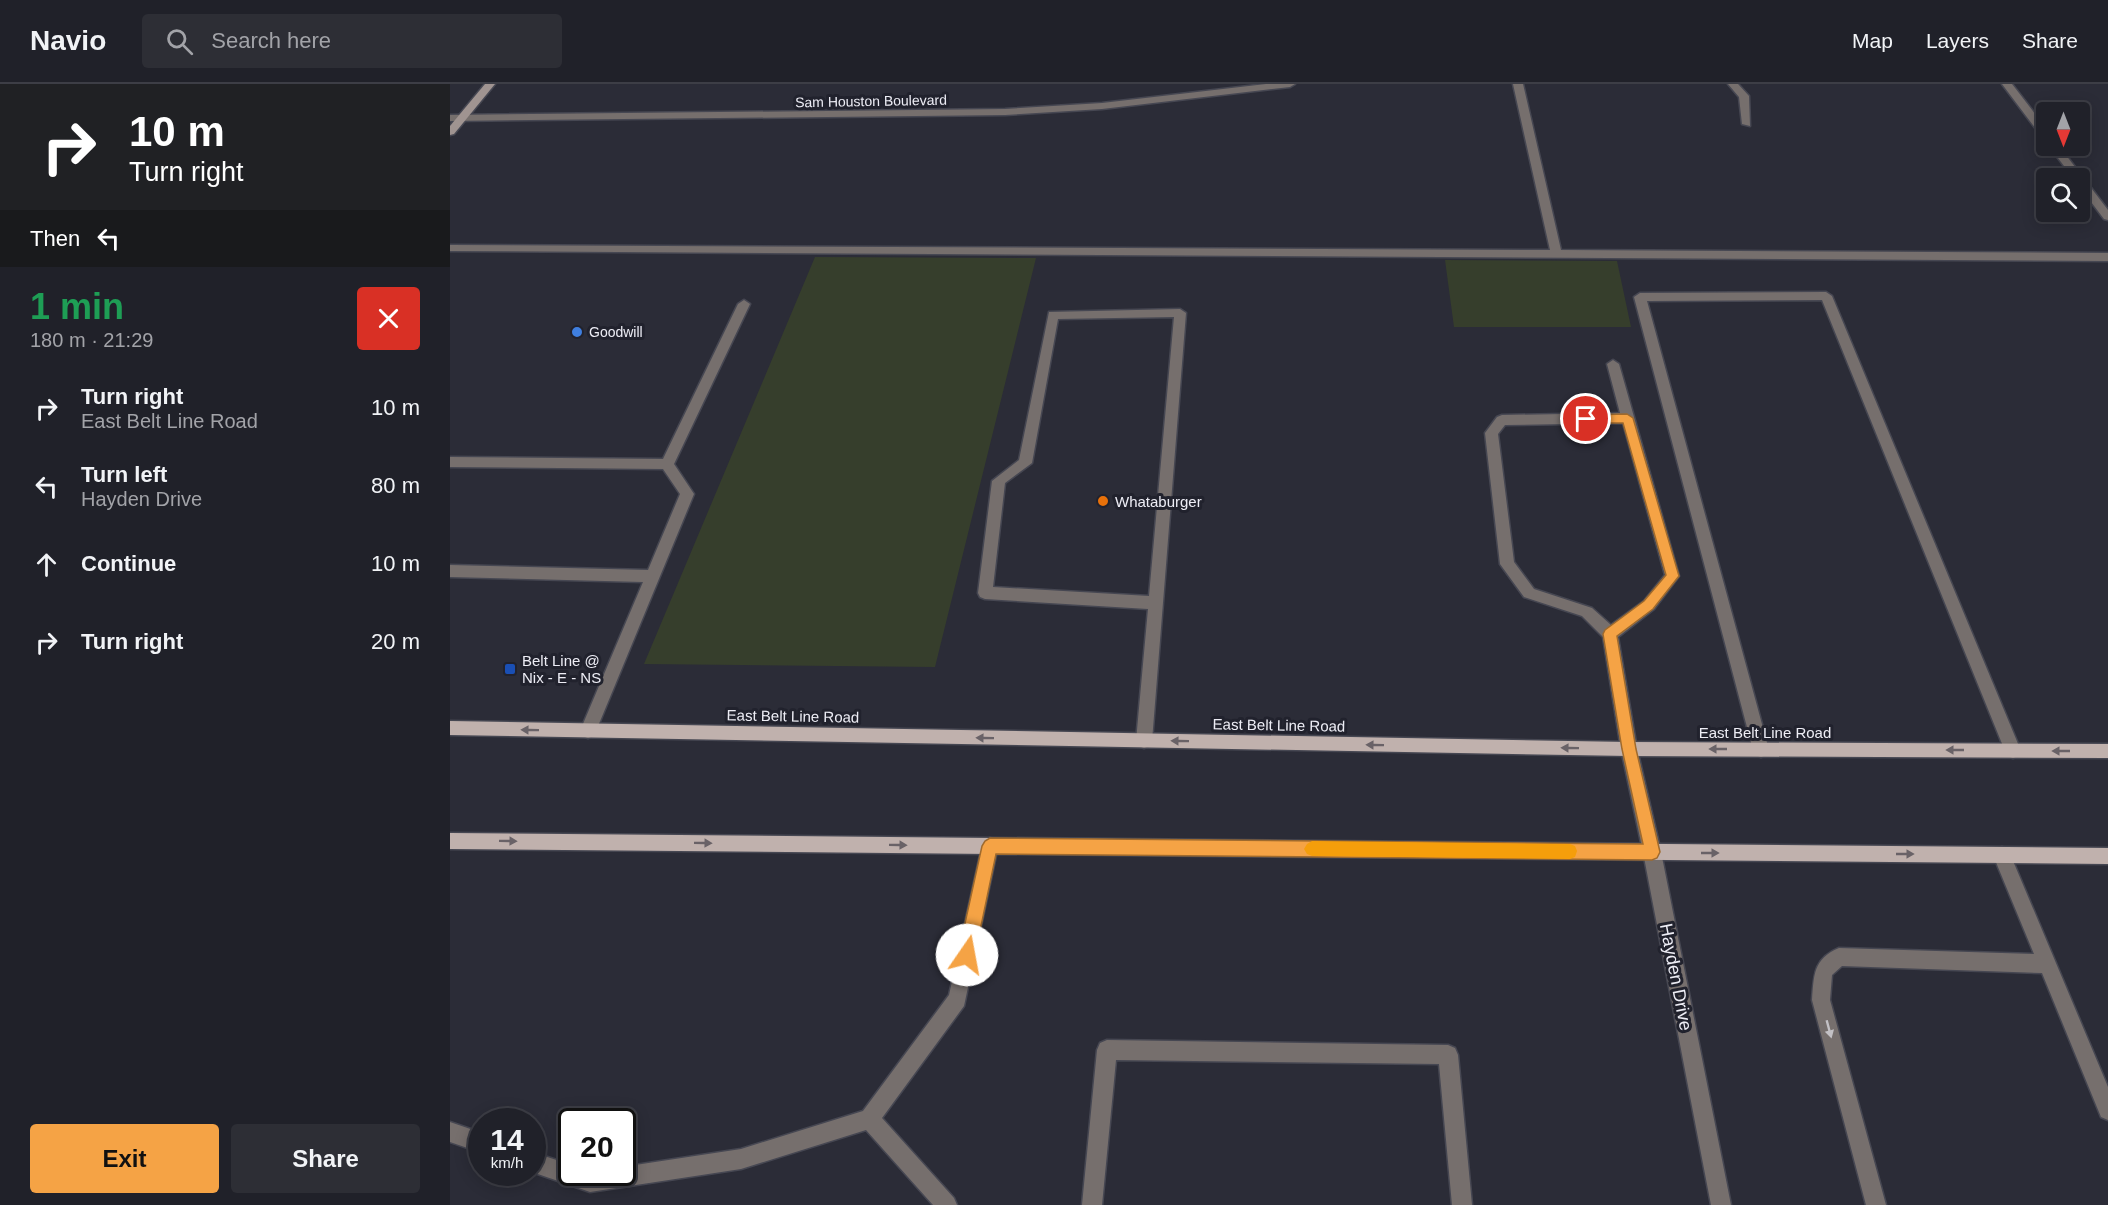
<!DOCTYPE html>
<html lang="en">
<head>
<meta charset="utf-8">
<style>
	:root { --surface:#202129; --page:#2d2e35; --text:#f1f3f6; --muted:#a2a3a8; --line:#3d3e46; --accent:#f5a345 }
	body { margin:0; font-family:Arial,sans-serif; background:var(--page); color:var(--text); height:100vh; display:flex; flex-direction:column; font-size:22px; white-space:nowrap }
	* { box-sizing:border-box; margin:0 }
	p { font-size:20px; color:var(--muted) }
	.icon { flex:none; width:33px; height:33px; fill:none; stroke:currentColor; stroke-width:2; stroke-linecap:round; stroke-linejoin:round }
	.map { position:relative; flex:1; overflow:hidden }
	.sheet { display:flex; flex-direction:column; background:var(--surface); width:450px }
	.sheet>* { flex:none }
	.guide { background:#202124; color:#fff; overflow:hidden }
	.needle { width:39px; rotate:180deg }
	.tools { position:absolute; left:1586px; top:18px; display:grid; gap:12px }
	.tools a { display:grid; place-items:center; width:54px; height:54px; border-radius:6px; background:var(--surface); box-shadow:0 3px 15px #0003,0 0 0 2px var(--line); font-size:30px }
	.speed { position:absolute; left:18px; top:1024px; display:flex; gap:12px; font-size:30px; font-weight:700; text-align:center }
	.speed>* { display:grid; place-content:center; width:78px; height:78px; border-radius:50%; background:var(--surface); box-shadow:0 3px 15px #0003,0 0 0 2px var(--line); line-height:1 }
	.speed small { font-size:15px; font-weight:400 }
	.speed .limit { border:3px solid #111; border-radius:9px; background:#fff; color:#111 }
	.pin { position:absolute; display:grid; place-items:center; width:51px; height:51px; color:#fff; margin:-26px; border:3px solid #fff; border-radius:50%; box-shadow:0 2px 6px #0007 }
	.me { position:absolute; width:66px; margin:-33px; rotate:12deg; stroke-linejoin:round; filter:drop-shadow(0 0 4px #0008) }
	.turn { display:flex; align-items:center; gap:21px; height:126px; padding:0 30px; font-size:27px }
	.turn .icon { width:78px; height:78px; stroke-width:2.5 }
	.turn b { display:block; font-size:42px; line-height:51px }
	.then { display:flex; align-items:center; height:57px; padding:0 30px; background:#0003; gap:12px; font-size:22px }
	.round { display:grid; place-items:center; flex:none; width:63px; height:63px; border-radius:6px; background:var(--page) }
	.overview { display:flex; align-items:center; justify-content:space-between; height:102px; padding:0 30px }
	h1 { font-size:36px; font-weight:700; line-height:45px; color:#1e9e55 }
	.button { display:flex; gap:12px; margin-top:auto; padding:12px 30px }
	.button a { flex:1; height:69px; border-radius:6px; background:var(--accent); color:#111; font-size:24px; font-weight:700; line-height:69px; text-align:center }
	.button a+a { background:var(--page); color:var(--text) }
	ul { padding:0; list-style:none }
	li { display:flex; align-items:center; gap:18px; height:78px; padding:0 30px }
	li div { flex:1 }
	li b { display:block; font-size:22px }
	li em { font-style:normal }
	header { display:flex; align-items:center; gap:36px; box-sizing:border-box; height:84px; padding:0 30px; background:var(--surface); border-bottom:2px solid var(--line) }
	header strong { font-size:28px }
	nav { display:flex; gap:33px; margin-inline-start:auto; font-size:21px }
	.search { width:420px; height:54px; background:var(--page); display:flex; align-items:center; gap:15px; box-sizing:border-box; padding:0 21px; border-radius:6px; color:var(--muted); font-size:22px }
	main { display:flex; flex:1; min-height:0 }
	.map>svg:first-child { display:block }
	.green { fill:#363e2c }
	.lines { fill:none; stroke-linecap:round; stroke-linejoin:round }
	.lane-casing { stroke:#464752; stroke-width:3 }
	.street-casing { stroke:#464752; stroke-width:3 }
	.secondary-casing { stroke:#464752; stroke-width:3 }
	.primary-casing { stroke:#464752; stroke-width:3 }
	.lane { fill:#766f6d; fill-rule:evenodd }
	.street { fill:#766f6d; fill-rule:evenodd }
	.secondary { fill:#a09491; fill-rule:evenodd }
	.primary { fill:#c0b1ad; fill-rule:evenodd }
	.oneway { fill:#696267 }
	.oneway2 { fill:#c3c1c5 }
	.route { fill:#f5a345; stroke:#9f6a2d; stroke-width:1.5 }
	.slow { fill:#f59e0b }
	.shop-dot { fill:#3f7fe0; stroke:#21222d; stroke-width:2 }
	.food-dot { fill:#e8710a; stroke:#21222d; stroke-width:2 }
	.transit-dot { fill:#1a4fb4; stroke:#21222d; stroke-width:2 }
	.labels { text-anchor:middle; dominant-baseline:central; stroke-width:6; stroke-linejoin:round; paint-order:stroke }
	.far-street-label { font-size:14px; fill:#ededf5; stroke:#21222d }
	.far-poi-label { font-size:14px; fill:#ededf5; stroke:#21222d; text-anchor:start }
	.poi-label { font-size:15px; fill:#ededf5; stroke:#21222d; text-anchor:start }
	.street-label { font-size:15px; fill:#ededf5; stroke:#21222d }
	.near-street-label { font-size:18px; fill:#ededf5; stroke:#21222d }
</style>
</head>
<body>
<header>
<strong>Navio</strong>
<div class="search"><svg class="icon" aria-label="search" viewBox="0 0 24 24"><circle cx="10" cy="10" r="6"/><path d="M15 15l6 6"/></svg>Search here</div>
<nav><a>Map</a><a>Layers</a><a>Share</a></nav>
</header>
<main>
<section class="sheet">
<div class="guide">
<div class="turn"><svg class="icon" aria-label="right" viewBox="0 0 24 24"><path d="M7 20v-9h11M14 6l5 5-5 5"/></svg><div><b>10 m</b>Turn right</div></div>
<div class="then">Then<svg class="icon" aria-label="left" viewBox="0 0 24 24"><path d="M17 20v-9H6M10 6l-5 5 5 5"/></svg></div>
</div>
<div class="overview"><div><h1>1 min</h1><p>180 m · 21:29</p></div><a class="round" style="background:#d93025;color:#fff"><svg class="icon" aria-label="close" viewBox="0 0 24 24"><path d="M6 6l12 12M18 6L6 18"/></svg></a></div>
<ul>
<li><svg class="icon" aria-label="right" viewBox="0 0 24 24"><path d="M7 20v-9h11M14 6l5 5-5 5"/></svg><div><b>Turn right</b><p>East Belt Line Road</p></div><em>10 m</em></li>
<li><svg class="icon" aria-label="left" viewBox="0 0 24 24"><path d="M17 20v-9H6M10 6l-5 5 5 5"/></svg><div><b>Turn left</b><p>Hayden Drive</p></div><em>80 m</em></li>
<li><svg class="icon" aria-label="ahead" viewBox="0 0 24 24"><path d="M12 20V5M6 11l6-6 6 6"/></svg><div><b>Continue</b></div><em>10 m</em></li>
<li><svg class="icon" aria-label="right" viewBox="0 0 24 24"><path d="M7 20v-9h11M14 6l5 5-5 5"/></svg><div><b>Turn right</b></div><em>20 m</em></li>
</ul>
<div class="button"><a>Exit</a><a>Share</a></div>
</section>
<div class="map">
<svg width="1658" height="1121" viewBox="0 0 1658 1121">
	<rect width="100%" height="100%" fill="#2b2c37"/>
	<path class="green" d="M365,173L586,174L485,583L194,580Z
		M995,176L1167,177L1181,243H1004Z"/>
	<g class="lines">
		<g class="lane-casing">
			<path id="lane" d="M1063,0H1073L1111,166L1658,169V177L0,167V161L1100,166Z
				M1552,0H1562L1596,44V54L1592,53Z
				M1599,62H1609L1658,126V136L1654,135L1629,102V94H1623Z
				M1376,208L1382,212L1571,667L1569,672L1563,674L1557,672L1555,667L1372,216L1197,217L1319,666L1317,671L1311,673L1305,671L1303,666L1184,213L1190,209Z
				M294,216L300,220L224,380L244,410L146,647L144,652L138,654L132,652L130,647L193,498L0,493V481L198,486L230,410L213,385L0,383V373L213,375L288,220Z
				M730,225L736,229L702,657L700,662L694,664L688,662L686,657L698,525L535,515L530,513L528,509L542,397L569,376L599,228ZM724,233L699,512L543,503L555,399L582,379L608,235Z
				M1163,276L1169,280L1229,492L1204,525L1168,553L1187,665L1185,670L1179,672L1173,670L1171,665L1153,553L1132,532L1074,513L1050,480L1035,349L1047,333L1052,331L1170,329L1157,280ZM1173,339L1215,491L1194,517L1161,541L1142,524L1084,505L1064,478L1048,350L1055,341Z
				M540,754L546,756L548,762L514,922L432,1034L504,1114L507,1121H483L416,1046L291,1085L140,1108L82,1088V1068L122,1081V1089H172V1083L291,1065L413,1027L499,911L532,762L534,756Z
				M1552,763L1558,765L1658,1003V1036L1651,1033L1592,889L1392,882L1382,891L1380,916L1436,1121H1416L1362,916C1364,891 1363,875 1389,864L1584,870L1543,771L1546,765Z
				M657,956L998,961L1005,964L1008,971L1022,1121H1002L989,980L666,976L652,1121H632L647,966L650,959Z
				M0,1038L32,1049V1069L0,1058Z"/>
		</g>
		<g class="street-casing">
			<path id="street" d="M816,0H845L840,3L652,25L555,31L0,37V31L555,25L652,19Z
				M1278,0H1288L1299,12L1300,42L1292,40L1289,13Z
				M1179,658L1185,660L1187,665L1211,768L1281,1121H1261L1193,768L1171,665L1173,660Z"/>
		</g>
		<g class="secondary-casing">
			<path id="secondary" d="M35,0H45L4,50L0,51V42Z"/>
		</g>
		<g class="primary-casing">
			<path id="primary" d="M0,637L1179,658L1658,660V674L1179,672L0,651Z
				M0,749L1658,764V780L0,765Z"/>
		</g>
		<use href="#lane" class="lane"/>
		<use href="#street" class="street"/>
		<use href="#secondary" class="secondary"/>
		<use href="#primary" class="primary"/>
	</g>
	<defs><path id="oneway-solid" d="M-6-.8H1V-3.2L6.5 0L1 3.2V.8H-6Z" transform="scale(1.5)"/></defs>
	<g class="oneway">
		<use href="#oneway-solid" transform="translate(80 646) rotate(-179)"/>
		<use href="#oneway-solid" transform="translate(535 654) rotate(-179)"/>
		<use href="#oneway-solid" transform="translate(730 657) rotate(-179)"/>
		<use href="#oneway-solid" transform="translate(925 661) rotate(-179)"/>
		<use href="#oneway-solid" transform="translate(1120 664) rotate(-179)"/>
		<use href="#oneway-solid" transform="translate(1268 665) rotate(-180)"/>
		<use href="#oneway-solid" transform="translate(1505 666) rotate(-180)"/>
		<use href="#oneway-solid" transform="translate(1611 667) rotate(-180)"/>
		<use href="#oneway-solid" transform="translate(58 757) rotate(1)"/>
		<use href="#oneway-solid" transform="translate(253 759) rotate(1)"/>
		<use href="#oneway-solid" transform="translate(448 761) rotate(1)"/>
		<use href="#oneway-solid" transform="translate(1260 769)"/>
		<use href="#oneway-solid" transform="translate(1455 770)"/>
	</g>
	<use class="oneway2" href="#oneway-solid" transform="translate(1379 945) rotate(75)"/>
	<path class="route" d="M1177,330L1183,334L1229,492L1203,525L1167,552L1186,665L1210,768L1207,774L1202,776L546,770L525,871L522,877L517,879L511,877L508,871L532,762L535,757L540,754L1193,760L1172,665L1153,550L1155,546L1194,517L1216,491L1173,339H1136L1130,335L1136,331Z"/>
	<path class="slow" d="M862,757L1120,760L1125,762L1127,767L1125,773L1120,775L862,772L857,770L854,765L857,760Z"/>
	<circle class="shop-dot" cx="127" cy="248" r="6"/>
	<circle class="food-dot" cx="653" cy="417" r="6"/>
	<rect class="transit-dot" x="54" y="579" width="12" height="12" rx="3"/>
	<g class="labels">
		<g class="far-street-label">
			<text transform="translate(421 17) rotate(-1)">Sam Houston Boulevard</text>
		</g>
		<g class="far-poi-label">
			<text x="139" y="248">Goodwill</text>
		</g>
		<g class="poi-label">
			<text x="665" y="417">Whataburger</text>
			<text x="72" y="576">Belt Line @<tspan x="72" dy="17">Nix - E - NS</tspan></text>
		</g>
		<g class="street-label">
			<text transform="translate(343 632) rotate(1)">East Belt Line Road</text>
			<text transform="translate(829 641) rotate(1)">East Belt Line Road</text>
			<text x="1315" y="648">East Belt Line Road</text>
		</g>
		<g class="near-street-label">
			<text transform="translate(1226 893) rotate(79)">Hayden Drive</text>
		</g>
	</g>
</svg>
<div class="tools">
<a><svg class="needle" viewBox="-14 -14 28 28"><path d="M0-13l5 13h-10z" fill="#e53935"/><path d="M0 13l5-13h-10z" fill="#a2a3a8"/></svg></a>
<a><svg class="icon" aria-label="search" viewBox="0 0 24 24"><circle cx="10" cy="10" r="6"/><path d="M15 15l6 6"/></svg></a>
</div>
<div class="speed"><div>14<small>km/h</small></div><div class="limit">20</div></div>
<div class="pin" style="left:1136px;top:335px;background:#d93025"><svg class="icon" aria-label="arrive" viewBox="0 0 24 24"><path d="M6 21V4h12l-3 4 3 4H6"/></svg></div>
<svg class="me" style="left:517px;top:871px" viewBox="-20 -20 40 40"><circle r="19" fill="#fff"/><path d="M0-13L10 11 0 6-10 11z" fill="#f5a345"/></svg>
</div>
</main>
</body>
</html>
